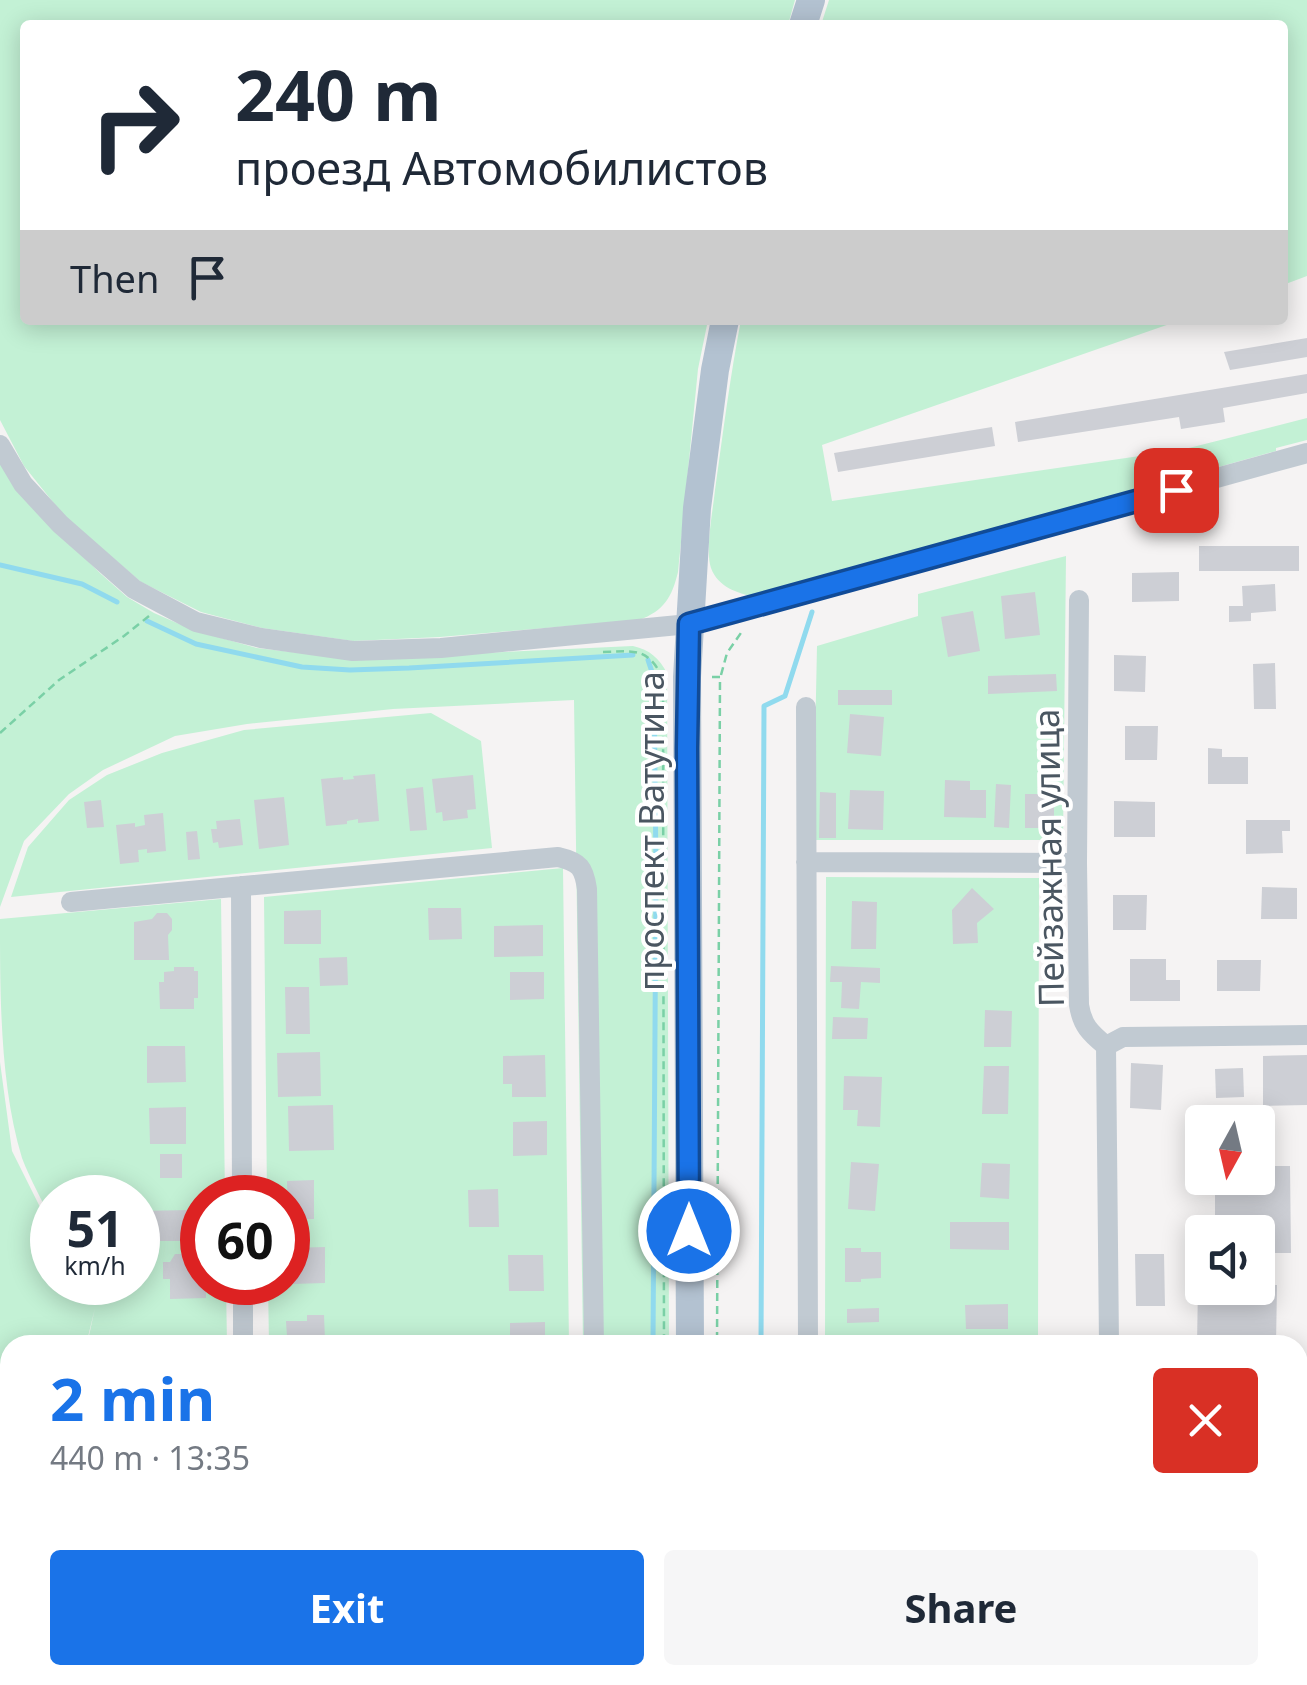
<!DOCTYPE html>
<html lang="en">
<head>
<meta charset="utf-8">
<style>
	:root { --surface:#fff; --page:#f6f6f7; --text:#1f2937; --muted:#747a83; --accent:#1a73e8 }
	body { margin:0; font-family:"Noto Sans",sans-serif; background:var(--page); color:var(--text); height:100vh; display:flex; flex-direction:column; font-size:38px; white-space:nowrap }
	* { box-sizing:border-box; margin:0 }
	p { font-size:32px; color:var(--muted) }
	.icon { flex:none; width:55px; height:55px; fill:none; stroke:currentColor; stroke-width:2; stroke-linecap:round; stroke-linejoin:round }
	.map { position:relative; flex:1; overflow:hidden }
	.sheet { position:absolute; left:0px; top:1335px; width:1308px; height:350px; display:flex; flex-direction:column; background:var(--surface); border-radius:30px 30px 0 0; box-shadow:0 5px 25px #0003 }
	.sheet>* { flex:none }
	.guide { position:absolute; left:20px; top:20px; width:1268px; height:305px; border-radius:10px; box-shadow:0 5px 25px #0003; background:#fff; color:var(--text); overflow:hidden }
	.needle { width:65px; rotate:188deg }
	.fabs { position:absolute; left:1185px; top:1105px; display:grid; gap:20px }
	.fabs a { display:grid; place-items:center; width:90px; height:90px; border-radius:10px; background:var(--surface); box-shadow:0 5px 25px #0003; font-size:50px }
	.speed { position:absolute; left:30px; top:1175px; display:flex; gap:20px; font-size:50px; font-weight:700; text-align:center }
	.speed>* { display:grid; place-content:center; width:130px; height:130px; border-radius:50%; background:var(--surface); box-shadow:0 5px 25px #0003; line-height:1 }
	.speed small { font-size:25px; font-weight:400 }
	.speed .limit { border:15px solid #d22; background:#fff; color:#111 }
	.pin { position:absolute; display:grid; place-items:center; width:85px; height:85px; color:#fff; margin:-42px; border-radius:20px; box-shadow:0 5px 15px #0006 }
	.me { position:absolute; width:110px; margin:-55px; rotate:0deg; stroke-linejoin:round; filter:drop-shadow(0 0 8px #0008) }
	.turn { display:flex; align-items:center; gap:35px; height:210px; padding:0 50px; font-size:45px }
	.turn .icon { width:130px; height:130px; stroke-width:2.5 }
	.turn b { display:block; font-size:70px; line-height:85px }
	.then { display:flex; align-items:center; height:95px; padding:0 50px; background:#0003; gap:20px; font-size:38px }
	.round { display:grid; place-items:center; flex:none; width:105px; height:105px; border-radius:10px; background:var(--page) }
	.head { display:flex; align-items:center; justify-content:space-between; height:170px; padding:0 50px }
	h1 { font-size:60px; font-weight:700; line-height:75px; color:var(--accent) }
	.cta { display:flex; gap:20px; margin-top:auto; padding:20px 50px }
	.cta a { flex:1; height:115px; border-radius:10px; background:var(--accent); color:#fff; font-size:40px; font-weight:700; line-height:115px; text-align:center }
	.cta a+a { background:var(--page); color:var(--text) }
	.map>svg:first-child { display:block }
	.green { fill:#c3f1d5 }
	.lines { fill:none; stroke-linecap:round; stroke-linejoin:round }
	.stream { stroke:#90daee; stroke-width:5 }
	.building { fill:#cdcfd5 }
	.path { stroke:#7ad0a6; stroke-width:2.5; stroke-dasharray:8 5; stroke-linecap:butt }
	.minor { stroke:#c1cad2; stroke-width:20 }
	.major { stroke:#b3c2d1; stroke-width:28 }
	.route-casing { stroke:#114b97; stroke-width:25 }
	.route { stroke:#1a73e8; stroke-width:18 }
	.labels { text-anchor:middle; dominant-baseline:central; stroke-width:8; stroke-linejoin:round; paint-order:stroke }
	.street-label { font-size:35px; fill:#4a5661; stroke:#fff }
</style>
</head>
<body>
<div class="map">
<svg width="1307" height="1685" viewBox="0 0 1307 1685">
	<rect width="100%" height="100%" fill="#f5f3f3"/>
	<path class="green" d="M0,0H795L788,25H25V320H708L698,369L678,572C672,597 664,611 639,620L440,637L353,641L262,628L201,612L141,582L65,517L24,466L0,420Z
		M829,0H1307V276L1283,285L1282,25H821Z
		M741,320H1181L822,445L832,501L1181,450L1307,418V440L1276,448V451L755,597C737,593 718,587 711,568C705,550 713,510 715,490C723,433 730,377 741,320Z
		M0,455L50,524L101,574L127,597L154,613L193,630L257,648L351,659L633,646C650,650 659,658 667,673L669,1345H583L574,700L393,709L247,724L175,736L103,770L69,794L24,841L0,907Z
		M1066,556L1063,840H813L817,646L918,616V594Z
		M431,713L481,741L492,848L11,897L28,847L69,800L107,775L162,753L244,730Z
		M563,868L569,1345H269L268,1283L288,1282V1198L267,1197L264,897Z
		M826,877L1039,878L1038,1345H825Z
		M221,899L225,1197L202,1198V1282L226,1283L227,1345H87L95,1308L86,1345H10V1675H267L308,1685H0V1062L12,1151L52,1231V1282L81,1283L85,1289L83,1283L138,1282V1198H52V1221C42,1200 30,1179 22,1158C0,1086 0,995 0,919Z
		M1298,1615H1307V1685H1159V1675H1298Z
		M296,1675H580V1685H336Z
		M588,1675H657L656,1685H589Z
		M723,1675H792L793,1685H723Z"/>
	<g class="lines">
		<path class="stream" d="M0,565L82,584L117,602
			M147,621L196,644L302,667L350,670L409,668L633,655
			M648,660L654,678L656,872L653,1345
			M761,1345L764,706L785,696L812,612"/>
	</g>
	<path class="building" d="M1307,338V357L1230,370L1224,352Z
		M1307,374V393L1223,408L1225,422L1181,429L1179,417L1018,442L1015,422Z
		M992,427L995,446L838,472L834,453Z
		M1199,546H1299V571H1199Z
		M1179,572V601L1132,602V573Z
		M1275,584L1276,611L1251,613V621L1229,622V606H1243L1242,586Z
		M1035,592L1040,635L1005,639L1001,596Z
		M973,611L980,651L948,657L941,617Z
		M1114,655L1146,656L1145,692L1114,691Z
		M1275,663L1276,709H1254L1253,664Z
		M1056,674L1057,691L988,694V676Z
		M838,690H892V705H838Z
		M850,714L884,717L881,756L847,753Z
		M1125,726H1158L1157,760H1125Z
		M1208,748L1222,749V757H1248V784H1208Z
		M375,774L379,821L358,823V819L347,821V824L326,826L321,779L343,777V780L354,779L353,776Z
		M473,775L476,809L467,810L468,818L443,821L442,812L436,813L432,779Z
		M945,780L970,781V790H986V818L944,817Z
		M996,784L1011,785L1009,828L994,827Z
		M423,787L427,830L410,831L406,789Z
		M850,790L884,791L883,830L848,829Z
		M820,792L836,793V838H819Z
		M1025,794H1054V828H1025Z
		M284,797L289,845L259,849L254,800Z
		M101,800L104,827L87,828L84,802Z
		M1114,801L1155,802V837H1114Z
		M163,813L166,851L147,853V849L138,850L139,862L120,864L116,825L135,823V827L145,825L144,815Z
		M240,819L243,845L219,848L218,842L213,843L211,829H217L216,821Z
		M1246,820H1290V831H1282L1283,853L1246,854Z
		M197,831L200,859L188,860L186,832Z
		M1262,887L1297,888V919H1261Z
		M972,888L994,909L977,923L978,943L953,944L952,910Z
		M1113,895H1147L1146,930H1113Z
		M852,901L877,902L876,949H851Z
		M428,908H461L462,939L429,940Z
		M321,910V944H284V911Z
		M157,913H167L172,919V930L168,935L169,960H134V922L152,919Z
		M543,925V956L494,957V926Z
		M347,957L348,985L320,986L319,958Z
		M1130,959H1166V980H1180V1001H1130Z
		M1217,960H1261L1260,991H1217Z
		M831,966L880,968V983L861,982L859,1009L841,1008L842,982H830Z
		M174,967H194V971H198V998H194V1009H160L159,982H164V972L174,971Z
		M510,972H544V999L510,1000Z
		M285,987H309L310,1034H286Z
		M985,1010L1012,1011L1011,1047H984Z
		M833,1017L868,1018L867,1039H832Z
		M147,1046H185L186,1082L147,1083Z
		M320,1052L321,1096L278,1097L277,1053Z
		M545,1055L546,1097H512V1084H503V1056Z
		M1307,1055V1105L1263,1106V1056Z
		M1131,1063L1163,1065L1161,1110L1130,1108Z
		M984,1066H1009L1008,1114H982Z
		M1243,1068L1244,1097L1216,1098L1215,1069Z
		M844,1076L882,1077L880,1127L857,1126L858,1110H843Z
		M333,1105L334,1150L289,1151L288,1106Z
		M186,1107V1144H150L149,1108Z
		M547,1121V1155L513,1156V1122Z
		M160,1154H182V1178H160Z
		M851,1162L879,1164L875,1211L848,1209Z
		M982,1163L1010,1164L1009,1199L980,1197Z
		M1260,1166H1290L1291,1253H1258V1232H1215V1191H1261Z
		M314,1180V1219L288,1220L287,1181Z
		M498,1189L499,1227H469L468,1190Z
		M190,1210L191,1241H141L140,1211Z
		M950,1222H1009V1250L950,1249Z
		M325,1247V1283L292,1284L291,1248Z
		M845,1248H861V1252H881V1278L861,1279V1282H845Z
		M175,1254H185L190,1262H202V1282H206V1298L170,1299V1279H163V1262H170Z
		M1135,1254H1164L1165,1306H1136Z
		M508,1255H543L544,1291H509Z
		M1198,1285H1202V1288L1277,1285L1276,1345H1197Z
		M1008,1304V1329H966L965,1305Z
		M879,1308V1322L847,1323V1309Z
		M307,1315H324L325,1340H314V1345H280V1337H287L286,1321H307Z
		M545,1322V1345H510V1323Z
		M879,1335V1345H844V1336Z
		M178,1340H206V1345H178Z
		M1298,1507H1307V1554H1298Z
		M327,1675H345L344,1682L326,1681Z
		M525,1675H555V1679L543,1678V1685L524,1684Z
		M969,1675H1001V1685H969Z
		M1174,1676H1206V1685H1174Z"/>
	<g class="lines">
		<path class="path" d="M603,652C635,651 647,647 663,678L664,1345
			M721,675L727,653L743,630
			M712,677H720L717,1345
			M0,733L59,680L124,636L149,616
			M718,1675L719,1685
			M664,1685L666,1675"/>
		<path class="minor" d="M0,445L23,484L60,524L134,589L196,622L261,638L353,651L441,648L689,624L1307,453
			M1079,600L1077,863L1079,1005C1082,1025 1090,1033 1106,1046L1109,1345
			M806,707L808,1345
			M806,862L1077,863
			M241,886L242,1198
			M71,902L558,857C580,862 584,868 587,889L594,1345
			M1106,1046L1123,1037L1307,1035
			M243,1282V1345
			M1298,1587H1307
			M796,1675V1685
			M1135,1675V1685
			M597,1685V1675"/>
		<path class="major" d="M803,25L811,0
			M690,1345L687,677L697,508L715,370L725,320
			M691,1685V1675"/>
	</g>
	<g class="lines">
		<g class="route-casing">
			<path id="route" d="M689,1231L687,748L689,624L1176,490"/>
		</g>
		<use href="#route" class="route"/>
	</g>
	<g class="labels">
		<g class="street-label">
			<text transform="translate(650 831) rotate(-90)">проспект Ватутина</text>
			<text transform="translate(1048 858) rotate(-91)">Пейзажная улица</text>
		</g>
	</g>
</svg>
<div class="fabs">
<a><svg class="needle" viewBox="-14 -14 28 28"><path d="M0-13l5 13h-10z" fill="#e53935"/><path d="M0 13l5-13h-10z" fill="#747a83"/></svg></a>
<a><svg class="icon" aria-label="sound" viewBox="0 0 24 24"><path d="M4 9h4l5-4v14l-5-4H4zM17 9q2 3 0 6"/></svg></a>
</div>
<div class="speed"><div>51<small>km/h</small></div><div class="limit">60</div></div>
<div class="pin" style="left:1176px;top:490px;background:#d93025"><svg class="icon" aria-label="arrive" viewBox="0 0 24 24"><path d="M6 21V4h12l-3 4 3 4H6"/></svg></div>
<svg class="me" style="left:689px;top:1231px" viewBox="-20 -20 40 40"><circle r="17" fill="#1a73e8" stroke="#fff" stroke-width="3"/><path d="M0-11L8 9 0 5-8 9z" fill="#fff"/></svg>
<div class="guide">
<div class="turn"><svg class="icon" aria-label="right" viewBox="0 0 24 24"><path d="M7 20v-9h11M14 6l5 5-5 5"/></svg><div><b>240 m</b>проезд Автомобилистов</div></div>
<div class="then">Then<svg class="icon" aria-label="arrive" viewBox="0 0 24 24"><path d="M6 21V4h12l-3 4 3 4H6"/></svg></div>
</div>
<section class="sheet">
<div class="head"><div><h1>2 min</h1><p>440 m · 13:35</p></div><a class="round" style="background:#d93025;color:#fff"><svg class="icon" aria-label="close" viewBox="0 0 24 24"><path d="M6 6l12 12M18 6L6 18"/></svg></a></div>
<div class="cta"><a>Exit</a><a>Share</a></div>
</section>
</div>
</body>
</html>
